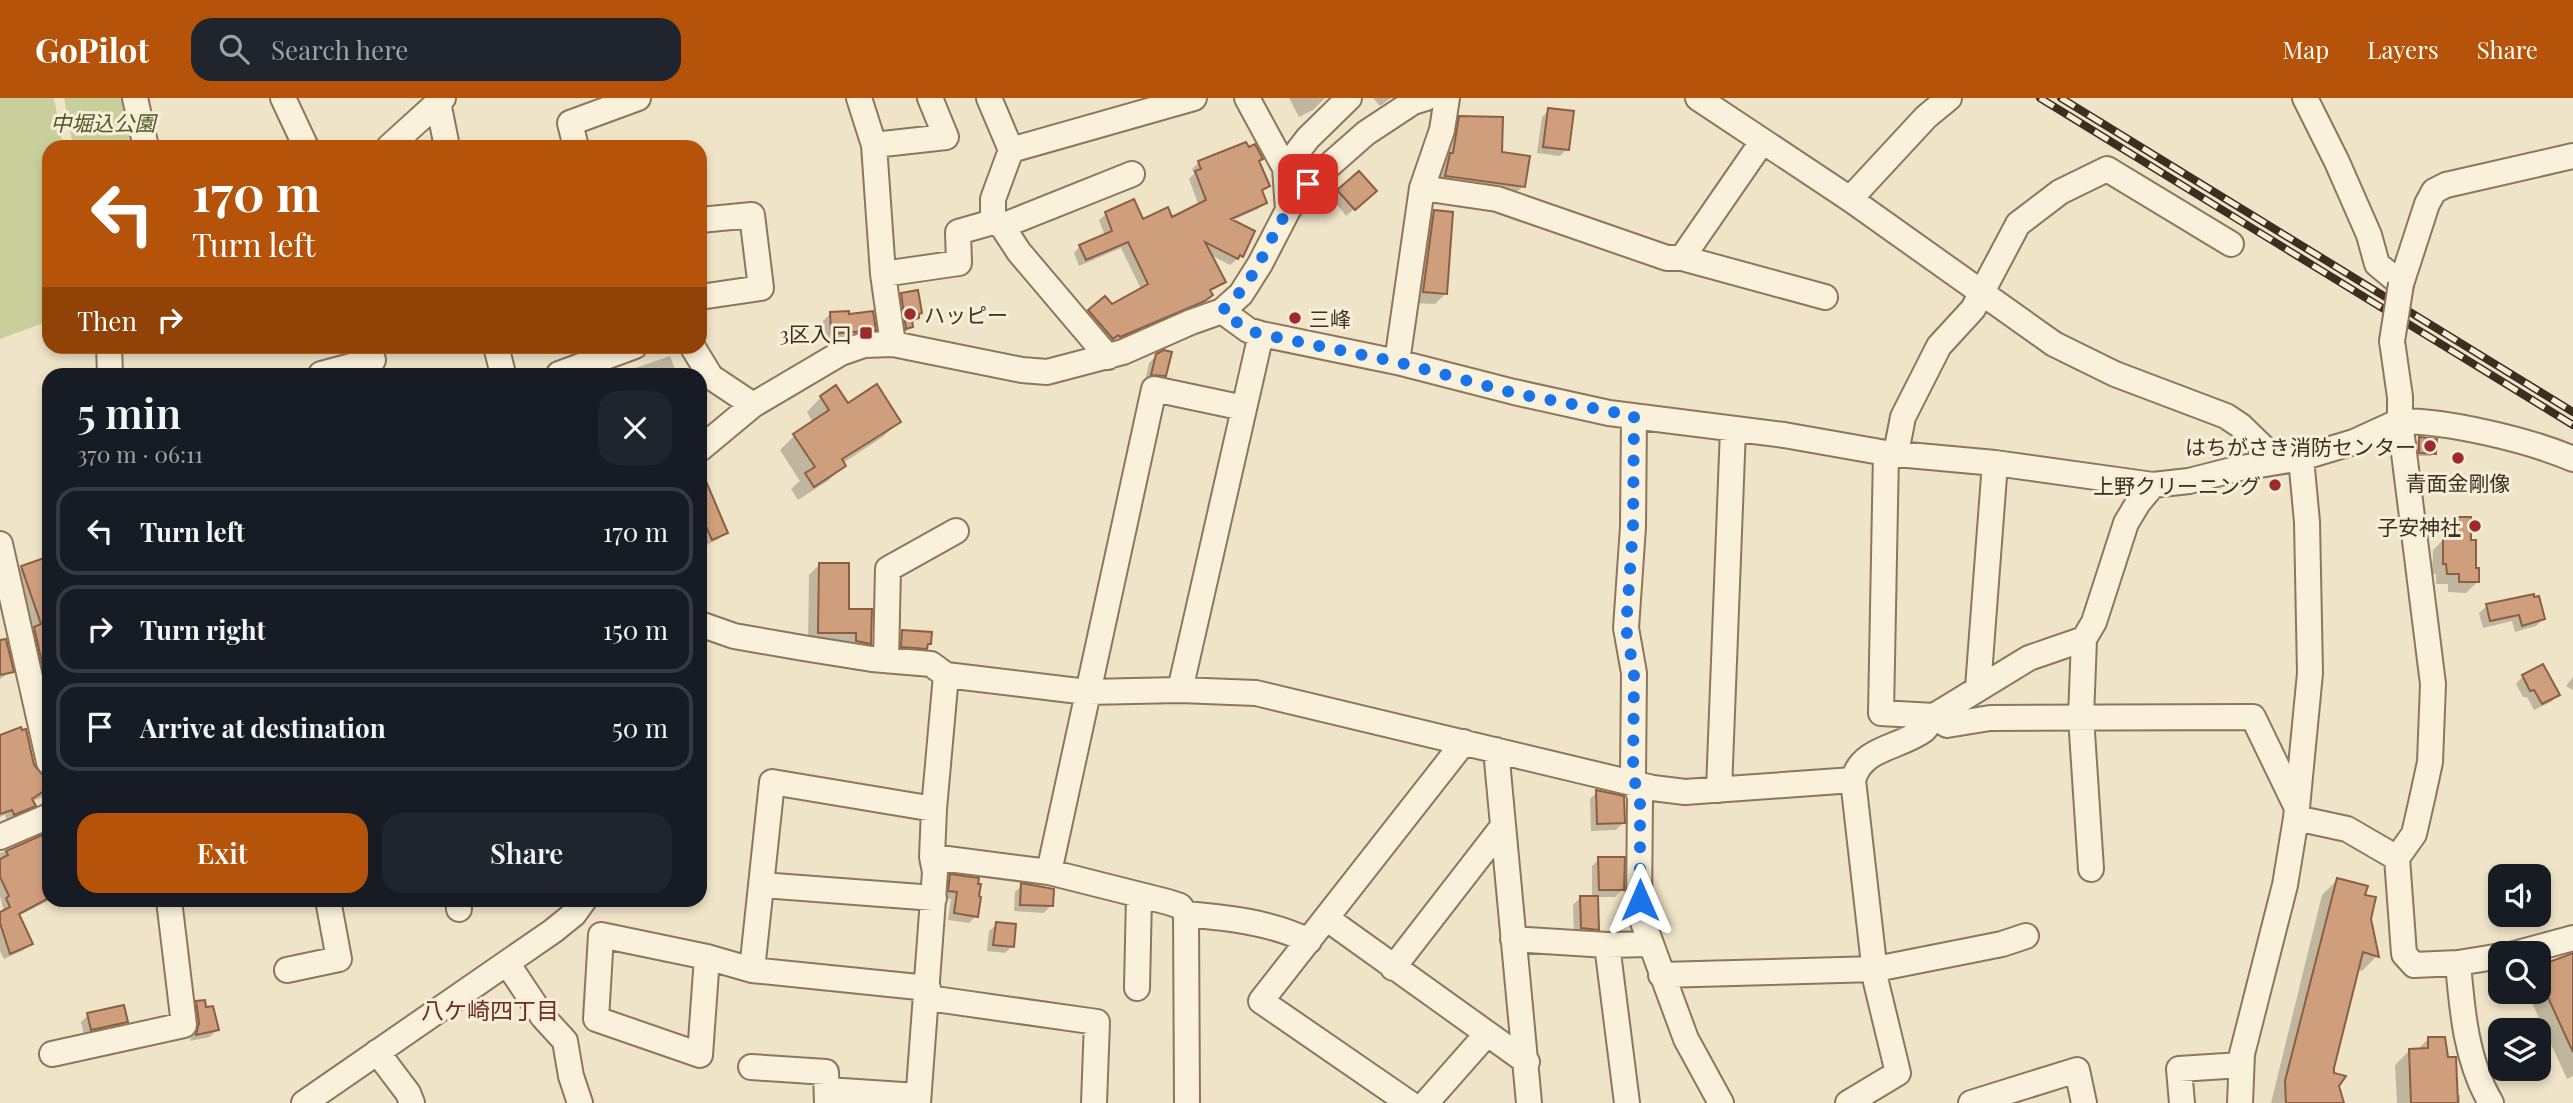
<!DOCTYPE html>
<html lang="en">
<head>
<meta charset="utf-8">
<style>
	:root { --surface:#171b24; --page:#20242c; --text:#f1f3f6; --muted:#9ea1a6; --line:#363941; --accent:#b45309 }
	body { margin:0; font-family:"Playfair Display","Noto Sans JP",serif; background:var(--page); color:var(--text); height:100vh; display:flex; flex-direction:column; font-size:26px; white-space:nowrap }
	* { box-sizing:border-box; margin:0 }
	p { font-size:23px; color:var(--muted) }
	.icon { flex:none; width:38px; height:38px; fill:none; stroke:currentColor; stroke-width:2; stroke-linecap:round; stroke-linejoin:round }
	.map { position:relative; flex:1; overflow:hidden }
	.details { position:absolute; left:42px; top:270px; width:665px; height:539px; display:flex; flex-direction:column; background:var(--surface); border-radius:21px; box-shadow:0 4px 10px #0003 }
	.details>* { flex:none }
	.banner { position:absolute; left:42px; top:42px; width:665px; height:214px; border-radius:21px; box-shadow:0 4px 10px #0003; background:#b45309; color:#fff; overflow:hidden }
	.buttons { position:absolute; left:2488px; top:766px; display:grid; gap:14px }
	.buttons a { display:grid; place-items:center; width:63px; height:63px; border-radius:14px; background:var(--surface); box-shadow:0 4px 10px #0003; font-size:35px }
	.pin { position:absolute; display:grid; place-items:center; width:60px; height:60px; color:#fff; margin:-30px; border-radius:14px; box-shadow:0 4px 10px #0006 }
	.me { position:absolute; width:77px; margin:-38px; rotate:0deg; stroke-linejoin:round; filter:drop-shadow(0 0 5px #0008) }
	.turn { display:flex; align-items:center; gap:24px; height:147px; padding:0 35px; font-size:32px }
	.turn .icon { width:91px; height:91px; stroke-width:2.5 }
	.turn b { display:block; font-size:49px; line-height:60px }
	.then { display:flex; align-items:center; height:66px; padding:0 35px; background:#0003; gap:14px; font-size:26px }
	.round { display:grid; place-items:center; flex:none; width:74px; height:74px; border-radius:21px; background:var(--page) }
	.headline { display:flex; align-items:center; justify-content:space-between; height:119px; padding:0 35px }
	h1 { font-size:42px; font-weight:600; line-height:52px }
	.action { display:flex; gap:14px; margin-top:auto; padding:14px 35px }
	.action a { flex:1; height:80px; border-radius:21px; background:var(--accent); color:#fff; font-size:28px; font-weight:600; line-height:80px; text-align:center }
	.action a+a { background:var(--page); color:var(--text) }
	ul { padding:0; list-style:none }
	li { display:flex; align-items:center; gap:21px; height:88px; margin:0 14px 10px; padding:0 21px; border:4px solid var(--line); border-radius:21px }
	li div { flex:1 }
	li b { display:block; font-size:26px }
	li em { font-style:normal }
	header { display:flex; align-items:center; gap:42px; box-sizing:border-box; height:98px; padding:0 35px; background:var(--accent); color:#fff }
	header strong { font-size:33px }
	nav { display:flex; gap:38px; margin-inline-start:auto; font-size:24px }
	.search { width:490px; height:63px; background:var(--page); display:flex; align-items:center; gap:18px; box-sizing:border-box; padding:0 24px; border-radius:21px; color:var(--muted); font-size:26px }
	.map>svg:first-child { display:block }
	.green { fill:#c9cf9b }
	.shadow { fill:#0003 }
	.building { fill:#cf9f7d; stroke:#8d5f41; stroke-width:2 }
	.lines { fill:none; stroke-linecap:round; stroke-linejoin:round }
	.minor-casing { stroke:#8d765c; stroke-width:28 }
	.minor { stroke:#faf1dc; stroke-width:24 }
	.rail-casing { stroke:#3d2e20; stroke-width:8 }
	.rail { stroke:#f7eed8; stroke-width:5; stroke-dasharray:16; stroke-linecap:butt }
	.minor-bridge-casing { stroke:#8d765c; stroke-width:28; stroke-linecap:butt }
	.minor-bridge { stroke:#faf1dc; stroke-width:24 }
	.route { stroke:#1a73e8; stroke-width:12; stroke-dasharray:0 21.6 }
	.poi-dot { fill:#9e2a2b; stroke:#f7eed8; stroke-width:2.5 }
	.labels { text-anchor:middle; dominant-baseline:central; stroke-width:6; stroke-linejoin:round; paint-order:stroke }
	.park-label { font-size:21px; font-style:italic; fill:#4d5a26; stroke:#f7eed8 }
	.poi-label { font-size:21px; fill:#3d2e20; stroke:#f7eed8; text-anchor:end }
	.neighbourhood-label { font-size:23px; fill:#6b2e1e; stroke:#f7eed8 }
</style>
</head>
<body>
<header>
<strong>GoPilot</strong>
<div class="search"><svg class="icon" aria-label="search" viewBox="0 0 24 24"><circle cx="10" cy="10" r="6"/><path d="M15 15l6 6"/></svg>Search here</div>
<nav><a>Map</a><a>Layers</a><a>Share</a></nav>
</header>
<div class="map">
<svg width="2573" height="1005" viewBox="0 0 2573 1005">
	<rect width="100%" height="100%" fill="#f0e4c8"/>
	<path class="green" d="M0,0H54L63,49H49V223L0,241Z
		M64,0H133L144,49H73Z"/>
	<path class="shadow" d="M1289,0H1325L1313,12L1299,19Z
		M1373,0H1391L1380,8Z
		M1549,12L1567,51L1560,58L1537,55L1542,19Z
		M1460,20L1500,55L1523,88L1516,95L1438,85L1443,64L1447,60L1453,27Z
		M1261,61L1258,65L1268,88L1261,95L1265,104L1258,111L1231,123L1241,158L1230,167L1209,156L1223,183L1209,194L1211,197L1196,210L1113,245L1111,242L1105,247L1083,220L1105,200L1111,208L1141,191L1121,150L1079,168L1074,155L1080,148L1105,138L1099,122L1106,116L1142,123L1171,122L1199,108L1189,81L1194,76L1192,71L1199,64Z
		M1339,93L1367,100L1346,118L1332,100Z
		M1434,114L1446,195L1435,206L1412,205L1423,125Z
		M902,197L917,220L904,236L894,204Z
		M830,216L874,231L867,238L824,243L823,223Z
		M1157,257L1165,277L1157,285L1145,283L1149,265Z
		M670,258L677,276H618Z
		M821,299L899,323L884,338L843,365L844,367L829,382L798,402L791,391L800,383L780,352L795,337L813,325L807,314Z
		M2419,341L2434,355L2431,358H2417L2416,344Z
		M700,378L726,434L719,441L704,448L700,439Z
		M2454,421L2469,443L2477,484L2466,495L2448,494V486H2436V476H2432L2433,452L2443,442V432Z
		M49,465V599L48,596L42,598L28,537L34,531L16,476L22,469Z
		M819,467L847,513L870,545L860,555L808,545L809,477Z
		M2487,508L2543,521L2536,528L2515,534L2512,523L2483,530L2479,515Z
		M902,534L930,545L918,557L895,555V541Z
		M0,545L12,573L0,581Z
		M2523,578L2558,597L2551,604L2534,612L2527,599H2523L2516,586Z
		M2573,579V592L2566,588Z
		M0,639L43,680H49V696L31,704L33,707L27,714L7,722L5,717L0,719Z
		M1597,694L1623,725L1616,732L1591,733L1590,701Z
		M41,739L46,749L49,747L50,802L18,818L31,845L24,852L4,861L0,853V816L4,814L0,798V755Z
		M1599,761L1623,791L1615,799H1596L1597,831L1590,838L1574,837L1573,807L1580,800H1592V768Z
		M951,778L976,818L969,825L948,822L951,801L942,800L944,785Z
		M2337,782L2363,798L2377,858L2362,873L2357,871L2332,970L2341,1005H2271L2322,797Z
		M1022,787L1051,807L1044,815L1014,813L1015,794Z
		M997,826L1012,848L1005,855L987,853L989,833Z
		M2573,858V978L2567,981L2527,894H2539V870Z
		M197,905L217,932L210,939L190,943L192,934L190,912Z
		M88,917L126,923L119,931L84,938L81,924Z
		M2428,941L2456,997H2460V1005H2397L2395,967L2410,952H2417Z"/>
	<path class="building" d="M1548,10L1574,13L1569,52L1543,49Z
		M1459,18L1503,19L1502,54L1530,58L1525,89L1445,78L1450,55H1453Z
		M1246,44L1249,49L1255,46L1263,61L1259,63L1270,88L1262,92L1267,105L1231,121L1255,133L1243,159L1240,157L1238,161L1205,144L1226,184L1210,192L1213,197L1205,203L1120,239L1118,237L1113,241L1088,212L1105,198L1112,206L1148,186L1128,144L1086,162L1079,147L1112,133L1105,114L1134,101L1143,121L1168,109L1172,119L1206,102L1195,73L1201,71L1198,63Z
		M1359,73L1377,93L1355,112L1337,92Z
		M1434,112L1453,114L1447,196L1423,194Z
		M918,192L922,215L919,216V220L912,222L913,229L906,231L901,195Z
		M849,213V216L873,213L876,232L831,236L830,214Z
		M1164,252L1172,254L1166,278L1151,277L1156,256Z
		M877,286L901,324L842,361L846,368L814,389L805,375L815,369L793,336L829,312L820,298L836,287L848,305Z
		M2419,339L2437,341L2436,356L2419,355Z
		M700,369L728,435L712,442L700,415Z
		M2454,419H2471V442H2476V470H2479V484H2459V476H2447L2446,466H2443V439L2453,440Z
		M44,460L49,477V596L34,529L41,526L21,468Z
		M819,465H849V511H872L871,546L856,543V535H818Z
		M2534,496V499L2539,498L2545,521L2522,528L2519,517L2490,523L2486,506Z
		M902,532L932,534L931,546H928L927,551L901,549Z
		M6,541L14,574L0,577V542Z
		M2543,566L2560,597L2542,606L2534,592L2530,593L2522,577Z
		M21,629L22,632L26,631L34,667L43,677L47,691L32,701L36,708L14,717L12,712L0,716V637Z
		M1596,692L1624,698L1625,725L1597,726Z
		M42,737L49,751V800L19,816L33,846L10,856L0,825V814L10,809L6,800L9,798L0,779V761L8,757L6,753Z
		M1598,759H1625L1624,792H1599Z
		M950,776L979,780L978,786H981L979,798L981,799L978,819L954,815L957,794L948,793Z
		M2337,780L2368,788L2365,797L2376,799L2371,821L2379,859L2363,854L2334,970V975L2346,978L2339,988L2344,1005H2286L2285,983Z
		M1021,785L1054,791L1053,808L1020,807Z
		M1580,798H1598L1599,832L1581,830Z
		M996,824L1016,826L1014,849L993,847Z
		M2573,855V954L2539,880V868Z
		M205,902L206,909L213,908L219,932L196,937L199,925L196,903Z
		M124,907L128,924L91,932L87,915Z
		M2428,939H2445L2448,959H2456L2458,1005H2411L2409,951L2428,950Z"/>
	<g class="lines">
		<g class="minor-casing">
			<path id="minor" d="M135,0L146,49
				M283,0L306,49
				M859,0L874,47L883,176L893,246
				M989,0L1011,52L993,101V124L1002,128L1019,154L1108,259
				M1247,0L1285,70
				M1698,0L1850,101L2054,246L2115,276L2226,318L2241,328L2277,363
				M2305,0L2337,64L2369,137L2377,166L2401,186L2427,106L2434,93L2446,87L2573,58
				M438,4L447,49
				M874,47L946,39L930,0
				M389,49L443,0
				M576,49L570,25L638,0
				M1011,52L1194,0
				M1422,90L1497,101L1667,160H1682L1825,199
				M1850,101L1926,19L1949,0
				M1288,112L1285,70L1308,40L1349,0
				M700,122L752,117L761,190L700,199
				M1002,128L1132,76
				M1682,160L1762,44
				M883,176L959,165L958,134L993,124
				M1222,213L1248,232L1261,236L1397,264L1514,294L1609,315L1784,337L1886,355L1995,365L2153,387
				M2392,243L2400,299V323C2448,323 2529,342 2573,361
				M109,248L110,276
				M496,248L503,276
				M692,248L711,279L753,307
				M1397,264L1422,90L1442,32L1447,0
				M321,276L373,262
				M559,276L635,248
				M1634,318L1633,429L1626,530L1634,575L1633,679L1640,699L1639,813L1686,941L1721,1005
				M700,351L753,307L841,255L864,247L893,246L1022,272L1047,274L1123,254L1191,224L1222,213L1241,196L1260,166L1288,112L1308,86L1366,35L1413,4L1426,0
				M1886,355L1881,615L1934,618L1947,627L1990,620L2253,619L2296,708
				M1896,355L1903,319L1939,248L1973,211L2018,126L2060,94L2107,71L2231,146
				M0,446L49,664
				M700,526L734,538L803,550L872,561L931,566L946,577L1087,594L1180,592L1261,236
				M886,562L888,471L956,433
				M1978,590L1995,365
				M1180,592L1256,595L1653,690L1685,694L1853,682
				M1496,652L1529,1005
				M1719,692L1733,331
				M2296,720L2347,731L2397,760L2404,856L2414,867L2458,865L2501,858
				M0,739L49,718
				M932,759L1049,774L1168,804L1180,808L1186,816C1229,820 1270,824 1309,843
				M2091,771L2081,619L2084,541L2094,524L2126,425L2138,405L2153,387L2189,383L2236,371L2301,360L2354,344L2400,323L2433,586L2430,664L2422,701L2414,736L2397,760
				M1049,774L1154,291L1244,310
				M761,787L934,800
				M458,802L459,811
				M1186,816L1187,1005
				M1326,820L1527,964
				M1513,841L1607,847L1650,846
				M1607,847L1627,1005
				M2514,856L2573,840
				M707,859L700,957L596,921L601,837L707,859L752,872L928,890
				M507,865L543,919L565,943L571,978L580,1005
				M2458,865C2462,912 2466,963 2491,1005
				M1393,870L1503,728
				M287,872L339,861L328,802
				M752,872L772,684L934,711
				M1661,877L1876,871L2002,846L2026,838
				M1137,890L1139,798
				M928,900L1097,924L1094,1005
				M377,954L408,995L412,1005
				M52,956L184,927L169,802
				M751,969L826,974L827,1005
				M827,992L918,998
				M304,1005L553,833L574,816L584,802
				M918,1005L935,774L932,759L934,711L946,577
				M1409,1005L1261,903L1464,644
				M1426,1005L1486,937
				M1848,1005L1898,975L1876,884L1853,682C1862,649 1900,650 1924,632C1928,628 1931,622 1934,618L2029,560L2084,541
				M1971,1005L2077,972L2084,1005
				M2182,1005L2179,971L2241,967
				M2240,1005L2242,956L2285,787L2296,720L2310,575L2307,424L2301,360"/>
		</g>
		<use href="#minor" class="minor"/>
		<g class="rail-casing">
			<path id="rail" d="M2040,0L2573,327
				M2061,0L2573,314"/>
		</g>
		<use href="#rail" class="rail"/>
		<g class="minor-bridge-casing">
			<path id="minor-bridge" d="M2392,243L2401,186"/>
		</g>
		<use href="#minor-bridge" class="minor-bridge"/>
	</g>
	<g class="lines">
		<path class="route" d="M1308,86C1302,95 1294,103 1288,112C1263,151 1259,179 1222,213C1235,223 1245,232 1261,236L1397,264L1514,295L1634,318L1633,429L1626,530L1634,575L1633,679L1640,699V802"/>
	</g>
	<g class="poi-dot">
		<circle cx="910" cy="216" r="7"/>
		<circle cx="1295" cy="220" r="7"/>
		<rect x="859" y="228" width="14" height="14" rx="3.5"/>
		<circle cx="2430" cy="348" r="7"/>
		<circle cx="2458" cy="360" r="7"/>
		<circle cx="2275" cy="387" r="7"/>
		<circle cx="2475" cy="428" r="7"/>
	</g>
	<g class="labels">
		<g class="park-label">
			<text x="103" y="24">中堀込公園</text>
		</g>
		<g class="poi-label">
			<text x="924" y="216" text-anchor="start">ハッピー</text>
			<text x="1309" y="220" text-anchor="start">三峰</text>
			<text x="852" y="235">3区入口</text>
			<text x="2416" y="348">はちがさき消防センター</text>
			<text x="2458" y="384" text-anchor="middle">青面金剛像</text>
			<text x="2261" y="387">上野クリーニング</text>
			<text x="2461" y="428">子安神社</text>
		</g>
		<g class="neighbourhood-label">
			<text x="490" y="911">八ケ崎四丁目</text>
		</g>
	</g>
</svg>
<div class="buttons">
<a><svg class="icon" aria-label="sound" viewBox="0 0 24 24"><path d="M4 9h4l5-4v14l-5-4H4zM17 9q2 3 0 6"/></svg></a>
<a><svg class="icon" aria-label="search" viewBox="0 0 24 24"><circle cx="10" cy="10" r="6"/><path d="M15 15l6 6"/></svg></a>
<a><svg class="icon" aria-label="layers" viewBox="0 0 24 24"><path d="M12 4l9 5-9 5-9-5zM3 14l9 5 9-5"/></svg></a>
</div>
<div class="pin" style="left:1308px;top:86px;background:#d93025"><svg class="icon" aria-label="arrive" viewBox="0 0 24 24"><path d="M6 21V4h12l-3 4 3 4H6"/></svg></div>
<svg class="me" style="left:1640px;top:802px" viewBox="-20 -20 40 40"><path d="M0-17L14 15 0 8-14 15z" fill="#1a73e8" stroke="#fff" stroke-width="4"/></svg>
<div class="banner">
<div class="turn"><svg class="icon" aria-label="left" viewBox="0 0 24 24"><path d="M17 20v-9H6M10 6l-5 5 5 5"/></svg><div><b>170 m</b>Turn left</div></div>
<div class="then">Then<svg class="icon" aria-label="right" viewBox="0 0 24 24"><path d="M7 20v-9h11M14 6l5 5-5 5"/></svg></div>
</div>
<section class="details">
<div class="headline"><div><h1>5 min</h1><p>370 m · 06:11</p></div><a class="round"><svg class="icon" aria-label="close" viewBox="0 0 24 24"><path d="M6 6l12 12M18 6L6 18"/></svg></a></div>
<ul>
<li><svg class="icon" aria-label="left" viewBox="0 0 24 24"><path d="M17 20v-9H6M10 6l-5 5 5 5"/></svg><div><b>Turn left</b></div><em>170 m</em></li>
<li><svg class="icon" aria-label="right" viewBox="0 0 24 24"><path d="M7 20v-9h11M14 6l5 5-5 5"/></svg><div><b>Turn right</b></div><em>150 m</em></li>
<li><svg class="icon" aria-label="arrive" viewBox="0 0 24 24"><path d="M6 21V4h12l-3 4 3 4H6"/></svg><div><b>Arrive at destination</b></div><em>50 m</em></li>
</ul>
<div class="action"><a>Exit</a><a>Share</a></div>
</section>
</div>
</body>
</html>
